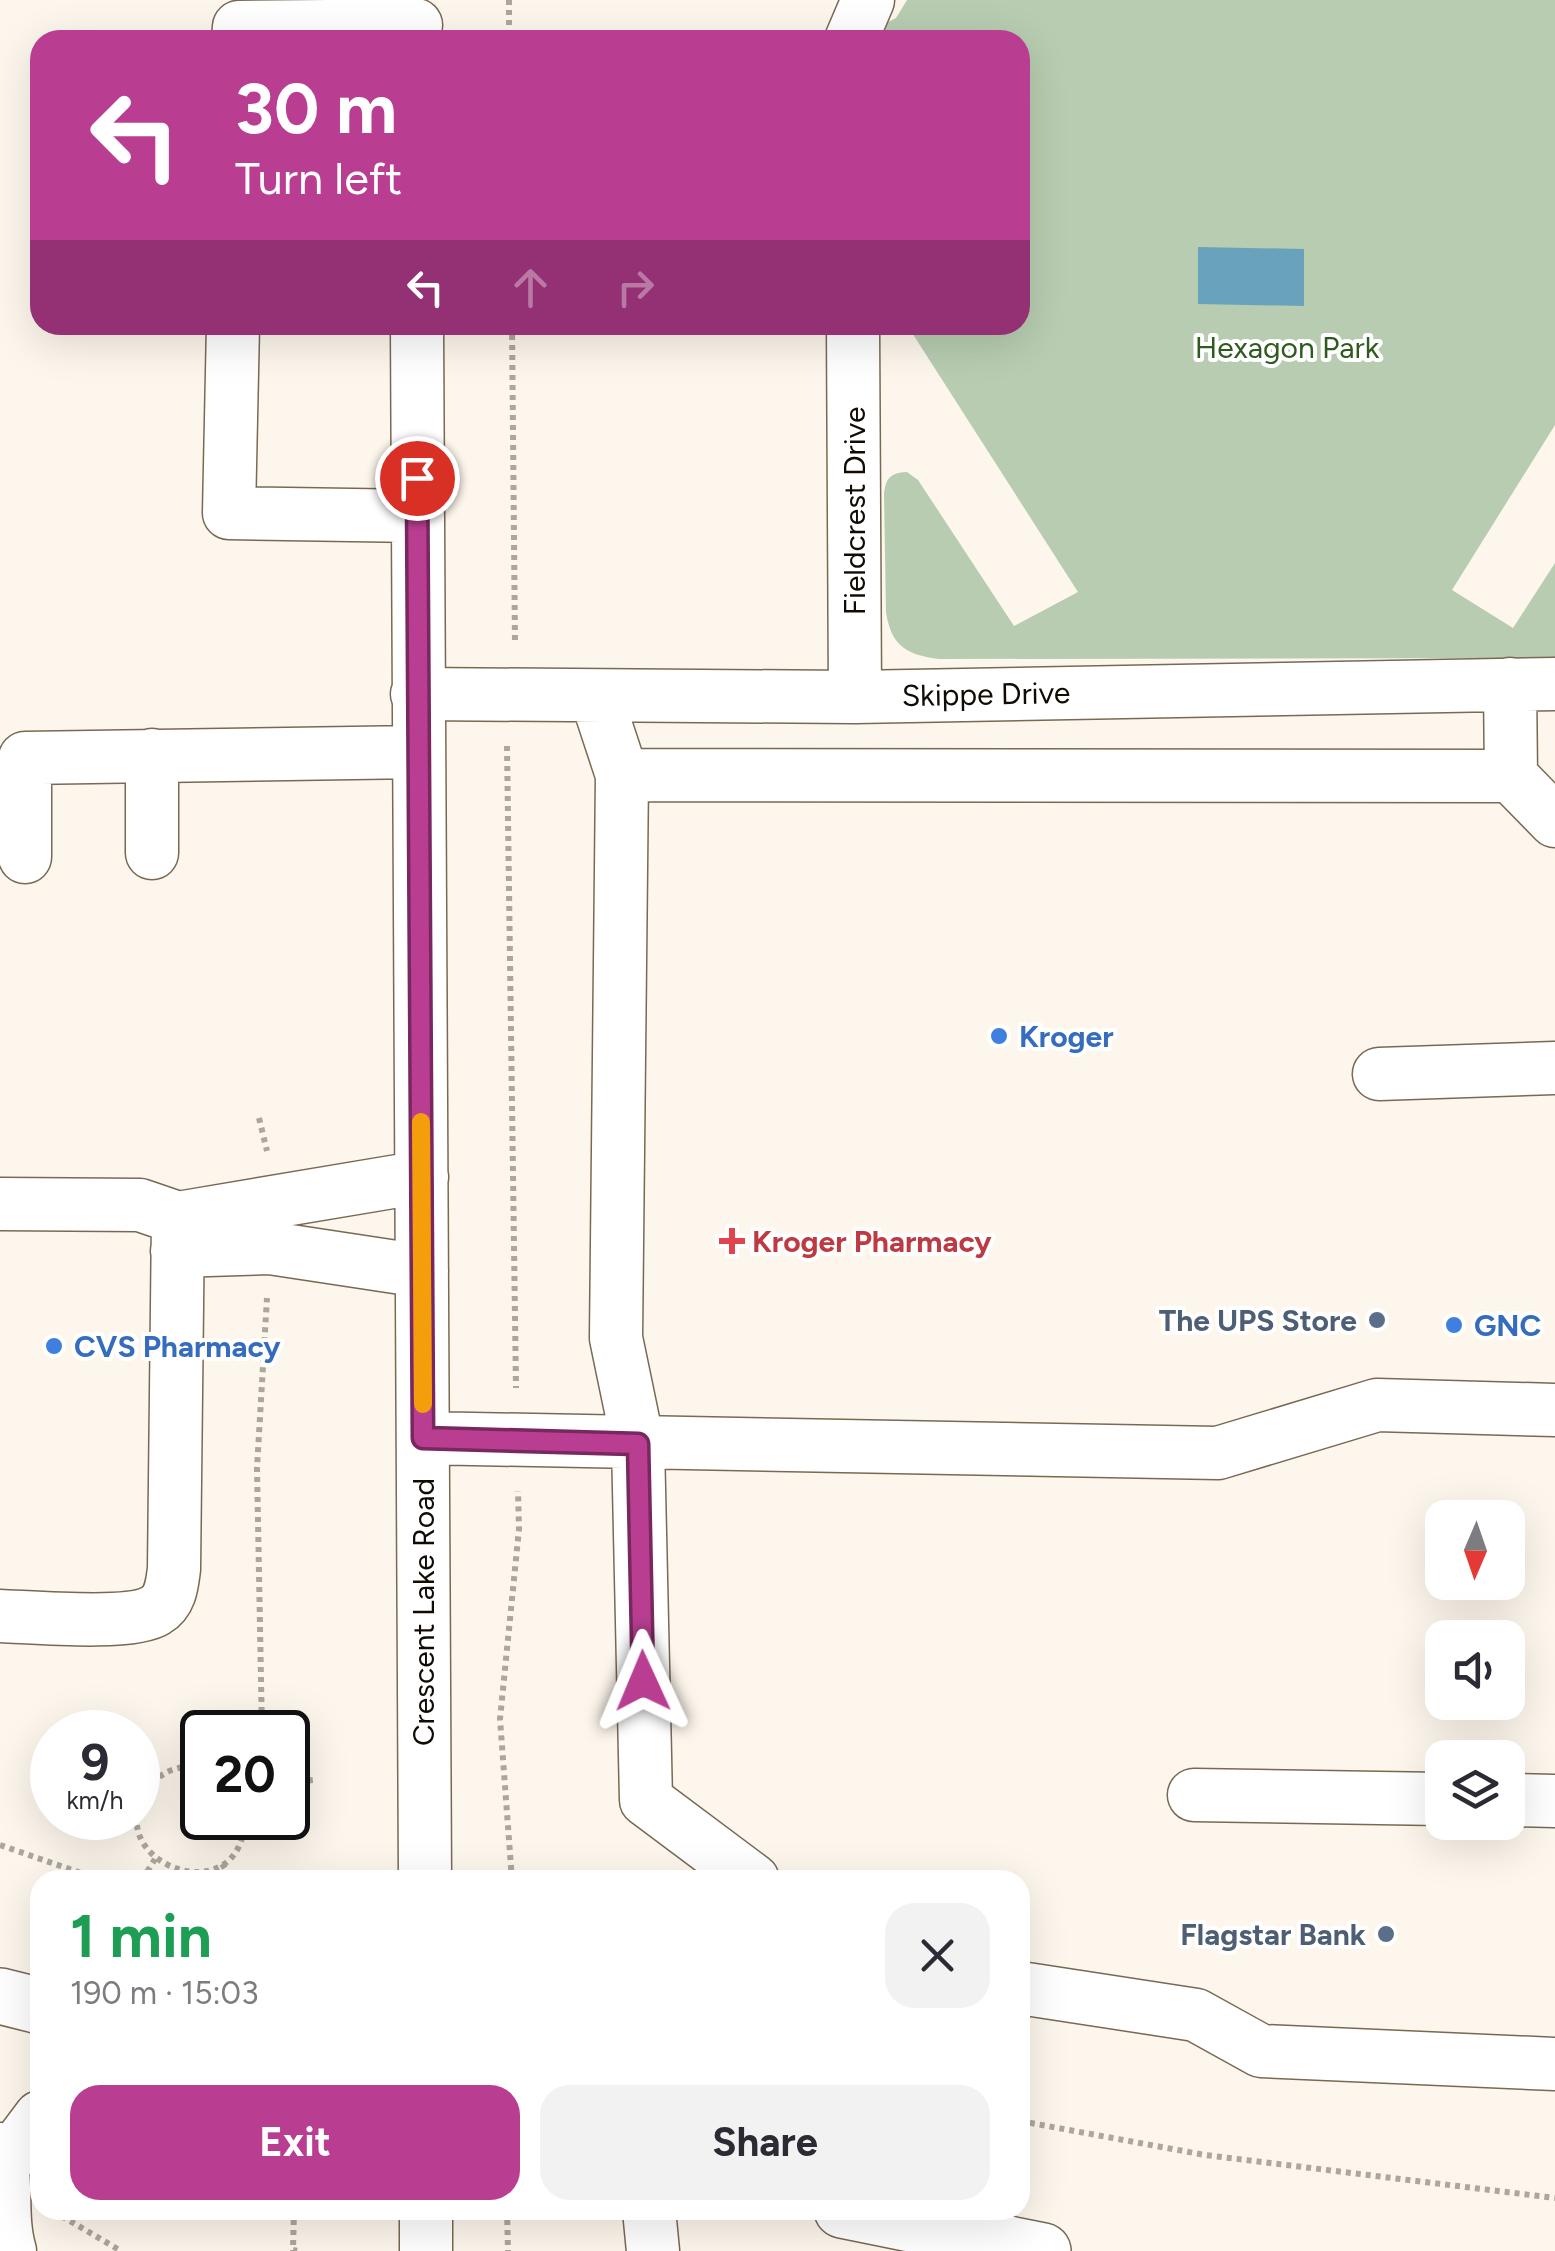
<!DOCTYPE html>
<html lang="en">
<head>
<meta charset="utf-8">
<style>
	:root { --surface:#fff; --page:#f2f2f3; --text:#2b2b33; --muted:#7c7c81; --accent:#b93e91 }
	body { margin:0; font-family:Figtree,sans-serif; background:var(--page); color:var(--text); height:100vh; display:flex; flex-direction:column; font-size:38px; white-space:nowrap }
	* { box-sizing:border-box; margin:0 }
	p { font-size:32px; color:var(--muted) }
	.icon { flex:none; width:55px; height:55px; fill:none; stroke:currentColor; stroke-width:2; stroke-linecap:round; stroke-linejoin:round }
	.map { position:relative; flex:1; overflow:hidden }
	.sheet { position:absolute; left:30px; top:1870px; width:1000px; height:350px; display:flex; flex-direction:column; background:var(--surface); border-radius:30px; box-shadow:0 10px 40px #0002 }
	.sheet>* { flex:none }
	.banner { position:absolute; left:30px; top:30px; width:1000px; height:305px; border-radius:30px; box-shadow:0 10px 40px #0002; background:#b93e91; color:#fff; overflow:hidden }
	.needle { width:65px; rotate:182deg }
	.buttons { position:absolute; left:1425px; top:1500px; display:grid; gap:20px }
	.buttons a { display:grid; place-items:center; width:100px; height:100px; border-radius:20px; background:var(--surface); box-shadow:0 10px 40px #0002; font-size:50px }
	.speed { position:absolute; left:30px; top:1710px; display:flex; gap:20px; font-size:50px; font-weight:700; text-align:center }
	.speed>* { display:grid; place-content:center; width:130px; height:130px; border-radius:50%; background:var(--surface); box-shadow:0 10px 40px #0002; line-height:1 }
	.speed small { font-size:25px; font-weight:400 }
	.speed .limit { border:5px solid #111; border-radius:15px; background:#fff; color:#111 }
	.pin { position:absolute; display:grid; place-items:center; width:85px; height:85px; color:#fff; margin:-42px; border:5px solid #fff; border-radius:50%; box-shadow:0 2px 10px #0007 }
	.me { position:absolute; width:110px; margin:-55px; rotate:359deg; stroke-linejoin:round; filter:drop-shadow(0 0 8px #0008) }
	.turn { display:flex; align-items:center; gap:35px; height:210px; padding:0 40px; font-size:45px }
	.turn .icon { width:130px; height:130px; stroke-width:2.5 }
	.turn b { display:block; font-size:70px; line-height:85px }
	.lanes { display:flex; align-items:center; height:95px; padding:0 40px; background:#0003; justify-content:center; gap:50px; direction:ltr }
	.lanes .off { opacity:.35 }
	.round { display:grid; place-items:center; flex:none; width:105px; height:105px; border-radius:30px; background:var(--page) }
	.headline { display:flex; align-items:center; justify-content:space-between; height:170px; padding:0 40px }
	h1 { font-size:60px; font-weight:700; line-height:75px; color:#1e9e55 }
	.button { display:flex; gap:20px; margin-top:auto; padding:20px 40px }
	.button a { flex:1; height:115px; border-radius:30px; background:var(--accent); color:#fff; font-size:40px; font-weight:700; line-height:115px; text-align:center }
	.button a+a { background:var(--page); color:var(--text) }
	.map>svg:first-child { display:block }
	.green { fill:#b7ccb0 }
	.water { fill:#68a3bb }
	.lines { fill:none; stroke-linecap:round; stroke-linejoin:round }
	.minor-casing { stroke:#796953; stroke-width:55 }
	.highway-casing { stroke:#796953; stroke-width:58 }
	.path { stroke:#ada69d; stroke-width:6; stroke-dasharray:5 5; stroke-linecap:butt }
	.minor { stroke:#fff; stroke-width:52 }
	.highway { stroke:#fff; stroke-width:55 }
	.route-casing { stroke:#78285e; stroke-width:25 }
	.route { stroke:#b93e91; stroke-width:18 }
	.slow { stroke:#f59e0b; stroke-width:18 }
	.shop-dot { fill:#3f7fe0; stroke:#fff; stroke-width:4 }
	.health-dot { fill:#e0444e; stroke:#fff; stroke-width:4 }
	.service-dot { fill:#5c6f8a; stroke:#fff; stroke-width:4 }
	.labels { text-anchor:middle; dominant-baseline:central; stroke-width:8; stroke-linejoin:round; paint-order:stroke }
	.park-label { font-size:30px; fill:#305b20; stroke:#fff }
	.street-label { font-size:30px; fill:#110b04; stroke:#fff }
	.shop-label { font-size:30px; font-weight:bold; fill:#366cbe; stroke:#fff; text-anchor:start }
	.health-label { font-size:30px; font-weight:bold; fill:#be3a42; stroke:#fff; text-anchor:start }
	.service-label { font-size:30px; font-weight:bold; fill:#4e5e75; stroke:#fff; text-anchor:end }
</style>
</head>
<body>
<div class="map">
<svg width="1555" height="2251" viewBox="0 0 1555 2251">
	<rect width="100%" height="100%" fill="#fdf6ec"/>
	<path class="green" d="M907,0H1555V425L1452,590L1513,628L1555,563V658L939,659C907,655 891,646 886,612L884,494C886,478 890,473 907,472L918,480L1014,626L1078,592L907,325H1020V40H879V27L896,18Z"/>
	<path class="water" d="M1198,247L1304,249V306L1198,304Z"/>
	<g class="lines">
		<g class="minor-casing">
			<path id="minor" d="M238,40L239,27L416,25
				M851,40L868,0
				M233,325L229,513L417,516
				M417,325L425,1880
				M853,325L855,697
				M1510,684L1511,776
				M417,694L855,697L1555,684
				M596,696L622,775L616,1338L638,1444L646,1800L753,1880
				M152,755V853
				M622,775L1511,776L1555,821
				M25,857V758L418,752
				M1379,1074L1555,1068
				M0,1204L140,1205L178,1218L174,1569C172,1584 171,1601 156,1610C132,1626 32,1617 0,1616
				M178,1218L422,1177
				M177,1251L270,1248L422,1271
				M423,1438L1218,1453L1377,1405L1555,1410
				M1194,1795L1442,1799
				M1508,1800L1555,1801
				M1020,1988L1196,2015L1261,2051L1555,2064
				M0,2149C8,2183 0,2217 10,2251
				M4,2165L40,2117
				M426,2210V2251
				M649,2210L653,2251"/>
		</g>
		<g class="highway-casing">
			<path id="highway" d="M0,1996L40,2006
				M842,2210L1043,2251"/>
		</g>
		<path class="path" d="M509,0V40
			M512,325L515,644
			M507,746L516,1388
			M259,1118L267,1151
			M262,1732L257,1468L267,1298
			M202,1768C185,1764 165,1769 153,1783C87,1858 242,1921 245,1818
			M288,1783L313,1780
			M0,1845L101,1880
			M222,1864L233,1880
			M142,1880L155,1859
			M512,1880L500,1719L519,1529L518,1491
			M1020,2121L1205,2155L1555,2198
			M294,2210L293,2250L297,2251
			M507,2210L508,2251
			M53,2211L121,2251"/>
		<use href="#minor" class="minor"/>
		<use href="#highway" class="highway"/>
	</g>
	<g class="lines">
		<g class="route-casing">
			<path id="route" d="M417,478L423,1438L638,1444L643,1681"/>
		</g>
		<use href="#route" class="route"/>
		<path class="slow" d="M421,1122L423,1404"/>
	</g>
	<g class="shop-dot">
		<circle cx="999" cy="1036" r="10"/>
		<circle cx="1454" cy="1325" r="10"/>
		<circle cx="54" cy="1346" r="10"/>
	</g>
	<path class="health-dot" d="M727 1226h10v10h10v10h-10v10h-10v-10h-10v-10h10z"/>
	<g class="service-dot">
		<circle cx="1377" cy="1320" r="10"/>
		<circle cx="1386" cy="1934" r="10"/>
	</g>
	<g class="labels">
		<g class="park-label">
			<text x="1287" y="347">Hexagon Park</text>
		</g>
		<g class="street-label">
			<text transform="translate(854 511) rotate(-90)">Fieldcrest Drive</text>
			<text transform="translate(986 694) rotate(-1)">Skippe Drive</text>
			<text transform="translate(423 1612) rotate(-90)">Crescent Lake Road</text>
		</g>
		<g class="shop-label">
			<text x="1019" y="1036">Kroger</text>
			<text x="1474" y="1325">GNC</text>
			<text x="74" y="1346">CVS Pharmacy</text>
		</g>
		<g class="health-label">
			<text x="752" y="1241">Kroger Pharmacy</text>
		</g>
		<g class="service-label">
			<text x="1357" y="1320">The UPS Store</text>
			<text x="1366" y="1934">Flagstar Bank</text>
		</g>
	</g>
</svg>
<div class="buttons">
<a><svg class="needle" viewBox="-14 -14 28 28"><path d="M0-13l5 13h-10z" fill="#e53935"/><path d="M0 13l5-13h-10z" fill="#7c7c81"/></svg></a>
<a><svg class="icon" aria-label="sound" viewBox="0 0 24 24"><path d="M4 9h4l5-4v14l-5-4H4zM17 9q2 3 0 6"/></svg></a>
<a><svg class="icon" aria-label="layers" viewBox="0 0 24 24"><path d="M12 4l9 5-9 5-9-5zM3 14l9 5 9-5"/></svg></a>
</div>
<div class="speed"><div>9<small>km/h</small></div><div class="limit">20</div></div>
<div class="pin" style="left:417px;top:478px;background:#d93025"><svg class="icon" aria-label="arrive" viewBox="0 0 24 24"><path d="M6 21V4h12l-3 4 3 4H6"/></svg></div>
<svg class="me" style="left:643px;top:1681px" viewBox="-20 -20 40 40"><path d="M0-17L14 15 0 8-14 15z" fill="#b93e91" stroke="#fff" stroke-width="4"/></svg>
<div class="banner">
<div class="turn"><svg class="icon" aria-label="left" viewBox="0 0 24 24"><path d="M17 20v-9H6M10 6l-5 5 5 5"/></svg><div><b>30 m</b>Turn left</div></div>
<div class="lanes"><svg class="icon" aria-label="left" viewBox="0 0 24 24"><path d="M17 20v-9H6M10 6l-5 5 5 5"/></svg><svg class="icon off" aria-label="ahead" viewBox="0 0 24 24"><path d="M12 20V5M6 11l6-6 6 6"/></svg><svg class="icon off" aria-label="right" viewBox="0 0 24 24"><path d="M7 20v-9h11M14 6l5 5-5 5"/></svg></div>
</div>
<section class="sheet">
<div class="headline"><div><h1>1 min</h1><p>190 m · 15:03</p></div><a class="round"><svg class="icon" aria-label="close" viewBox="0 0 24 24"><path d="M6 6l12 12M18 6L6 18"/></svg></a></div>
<div class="button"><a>Exit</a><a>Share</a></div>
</section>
</div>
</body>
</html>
